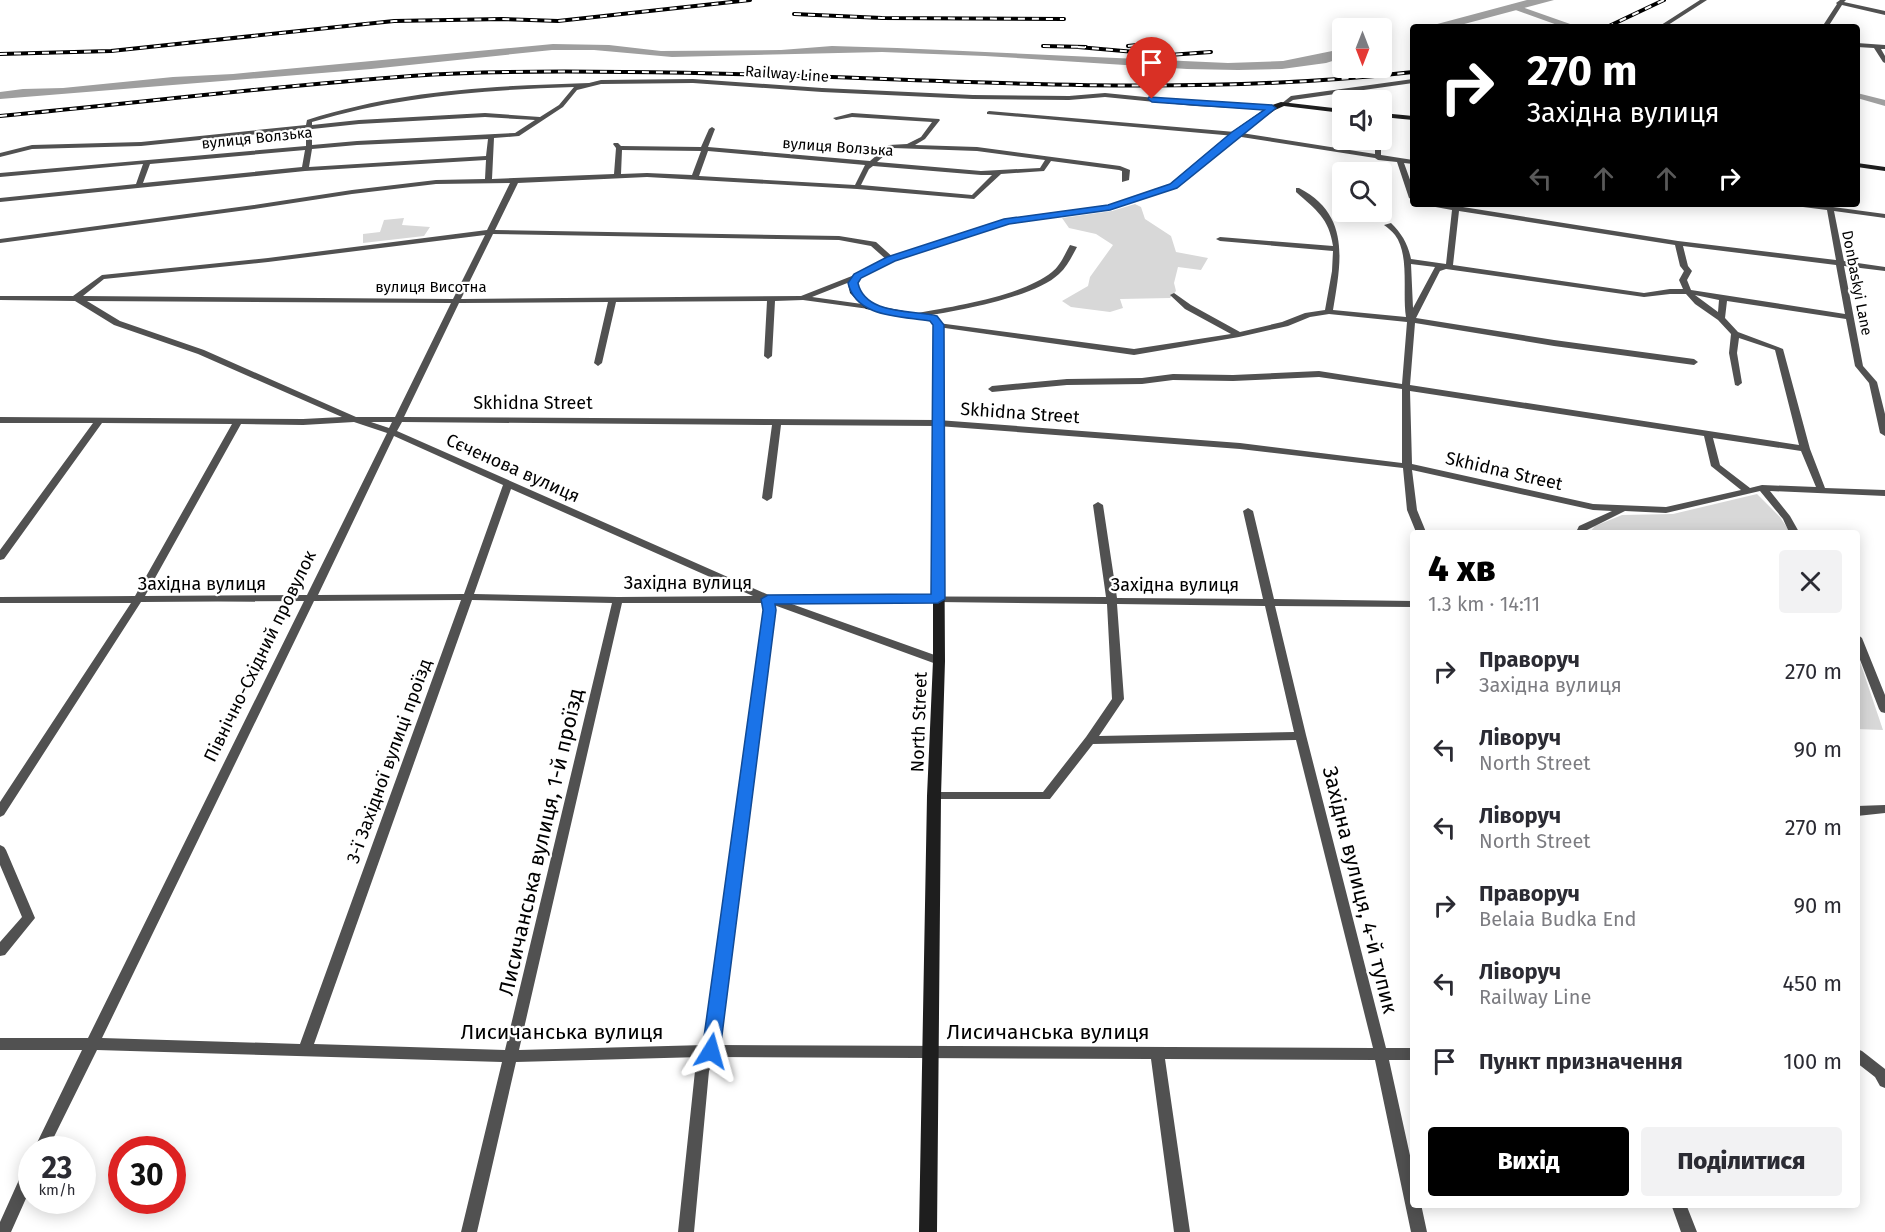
<!DOCTYPE html>
<html lang="uk">
<head>
<meta charset="utf-8">
<style>
	:root { --surface:#fff; --page:#f2f2f3; --text:#2b2b33; --muted:#7c7c81; --accent:#000 }
	body { margin:0; font-family:"Fira Sans",sans-serif; background:var(--page); color:var(--text); height:100vh; display:flex; flex-direction:column; font-size:22px; white-space:nowrap }
	* { box-sizing:border-box; margin:0 }
	p { font-size:20px; color:var(--muted) }
	.icon { flex:none; width:33px; height:33px; fill:none; stroke:currentColor; stroke-width:2; stroke-linecap:round; stroke-linejoin:round }
	.map { position:relative; flex:1; overflow:hidden }
	.panel { position:absolute; left:1410px; top:530px; width:450px; height:678px; display:flex; flex-direction:column; background:var(--surface); border-radius:6px; box-shadow:0 3px 15px #0003 }
	.panel>* { flex:none }
	.top-card { position:absolute; left:1410px; top:24px; width:450px; height:183px; border-radius:6px; box-shadow:0 3px 15px #0003; background:#000; color:#fff; overflow:hidden }
	.needle { width:39px; rotate:180deg }
	.tools { position:absolute; left:1332px; top:18px; display:grid; gap:12px }
	.tools a { display:grid; place-items:center; width:60px; height:60px; border-radius:6px; background:var(--surface); box-shadow:0 3px 15px #0003; font-size:30px }
	.speed { position:absolute; left:18px; top:1136px; display:flex; gap:12px; font-size:30px; font-weight:700; text-align:center }
	.speed>* { display:grid; place-content:center; width:78px; height:78px; border-radius:50%; background:var(--surface); box-shadow:0 3px 15px #0003; line-height:1 }
	.speed small { font-size:15px; font-weight:400 }
	.speed .limit { border:9px solid #d22; background:#fff; color:#111 }
	.pin { position:absolute; display:grid; place-items:center; width:51px; height:51px; color:#fff; margin:-62px -26px; border-radius:50% 50% 50% 0; rotate:-45deg; box-shadow:0 0 6px #0007 }
	.pin .icon { rotate:45deg }
	.me { position:absolute; width:66px; margin:-33px; rotate:8deg; stroke-linejoin:round; filter:drop-shadow(0 0 4px #0008) }
	.turn { display:flex; align-items:center; gap:21px; height:126px; padding:0 18px; font-size:27px }
	.turn .icon { width:78px; height:78px; stroke-width:2.5 }
	.turn b { display:block; font-size:42px; line-height:51px }
	.lanes { display:flex; align-items:center; height:57px; padding:0 18px; background:#0003; justify-content:center; gap:30px; direction:ltr }
	.lanes .off { opacity:.35 }
	.round { display:grid; place-items:center; flex:none; width:63px; height:63px; border-radius:6px; background:var(--page) }
	.overview { display:flex; align-items:center; justify-content:space-between; height:102px; padding:0 18px }
	h1 { font-size:36px; font-weight:800; line-height:45px; color:var(--accent) }
	.button { display:flex; gap:12px; margin-top:auto; padding:12px 18px }
	.button a { flex:1; height:69px; border-radius:6px; background:var(--accent); color:#fff; font-size:24px; font-weight:800; line-height:69px; text-align:center }
	.button a+a { background:var(--page); color:var(--text) }
	ul { padding:0; list-style:none }
	li { display:flex; align-items:center; gap:18px; height:78px; padding:0 18px }
	li div { flex:1 }
	li b { display:block; font-size:22px }
	li em { font-style:normal }
	.map>svg:first-child { display:block }
	.green { fill:#d8d8d8 }
	.water { fill:#9f9f9f }
	.lines { fill:none; stroke-linecap:round; stroke-linejoin:round }
	.canal { fill:#9f9f9f; fill-rule:evenodd }
	.street { fill:#515151; fill-rule:evenodd }
	.secondary { fill:#1e1e1e; fill-rule:evenodd }
	.rail-casing { stroke:#000; stroke-width:4 }
	.rail { stroke:#fff; stroke-width:2; stroke-dasharray:7; stroke-linecap:butt }
	.route { fill:#1a73e8; stroke:#114b97; stroke-width:1.5 }
	.labels { text-anchor:middle; dominant-baseline:central; stroke-width:4.5; stroke-linejoin:round; paint-order:stroke }
	.far-street-label { font-size:15px; fill:#000; stroke:#fff }
	.street-label { font-size:18px; fill:#000; stroke:#fff }
	.near-street-label { font-size:21px; fill:#000; stroke:#fff }
</style>
</head>
<body>
<div class="map">
<svg width="1885" height="1232" viewBox="0 0 1885 1232">
	<rect width="100%" height="100%" fill="#fff"/>
	<path class="green" d="M1135,204L1141,207L1145,219L1171,236L1176,252L1208,258L1201,270L1178,267L1174,283L1176,291L1170,298L1120,299L1123,308L1110,312L1071,307L1062,301L1088,286L1090,277L1113,245L1096,234L1069,228L1062,218L1112,211Z
		M404,218L402,225L430,227L424,236L363,243V234L380,232L384,220Z
		M1757,494L1780,517L1790,532H1590L1595,526L1622,515L1673,514Z
		M1857,653L1883,730L1857,729Z"/>
	<path class="water" d="M1527,0H1554L1453,27H1426Z
		M553,44L609,45L661,51L781,50L832,46L897,48L1228,63L1283,61L1342,49V58L1326,63L1282,69L1238,70L1187,69L985,56L882,52L672,57L594,50H552L371,69L0,99V92L23,89L63,88L173,77L233,74Z"/>
	<g class="lines">
		<path class="canal" d="M1513,4L1573,25L1574,27H1563L1510,8L1509,6Z
			M1857,93L1885,100V106L1857,98Z"/>
		<path class="street" d="M1700,0H1707L1665,27H1658Z
			M1840,0H1846L1844,2L1885,11V15L1842,5L1828,27H1822L1837,4L1836,3Z
			M1857,43L1885,45V49H1881L1885,56V63L1883,62L1874,48L1857,47Z
			M693,79L822,88L973,95L1069,96L1105,93L1195,102L1272,106L1275,108L1272,110L1195,106L1105,97L1069,100L973,99L822,92L693,83L601,84L577,90L563,107L519,136L494,138L492,179L614,174L616,148L613,144L614,143H618L621,146L701,147L709,129L712,127L715,129L708,147L870,161L889,145L907,144L921,137L932,122L852,117L836,120L833,118L852,113L939,119L940,120L925,139L915,145L977,147L1120,166L1130,170L1129,180L1122,182V171L1119,170L1051,161L1044,171L1001,174L974,199L857,189L647,177L518,183L495,230L839,236L876,242L895,259L891,261H888L871,246L839,240L493,234L461,299L801,296L857,274H860V278L812,297L869,305L873,307L869,309L803,300L775,301L772,356L768,359L764,356L767,301L616,302L602,363L598,366L594,363L608,302L459,303L404,417L938,420L1240,443L1402,463V389L1319,377L1233,381L1173,380L1142,384L1067,385L992,392L988,389L992,386L1067,379L1142,378L1173,374L1233,375L1319,371L1402,384L1407,322L1329,314L1310,317L1288,326L1239,337L1134,355L938,327L934,325L938,323L1134,349L1231,334L1185,309L1170,295L1174,293L1191,305L1240,332L1282,322L1305,313L1325,310L1332,271L1333,251L1220,241L1216,239L1220,237L1333,246C1329,218 1316,210 1296,192V188H1299C1351,215 1341,262 1333,310L1406,317C1402,293 1410,255 1395,235C1392,231 1388,228 1384,225L1391,223C1402,234 1408,244 1411,259L1446,264L1452,210L1430,206L1426,204H1444L1678,241L1836,260L1827,210L1795,206L1791,204L1826,206L1825,204H1833V207L1885,214V218L1834,211L1844,261L1885,267V271L1844,266L1863,366L1877,382L1885,414V436L1880,433L1869,383L1855,366L1846,319L1727,301L1725,318L1738,332L1783,349L1810,449L1825,488L1885,490V496L1770,491L1790,516L1799,532H1789L1783,519L1760,491L1666,513L1625,511L1587,530L1586,532H1576L1579,526L1612,511L1593,510L1412,470L1417,510L1426,532H1416L1407,510L1403,468L1240,449L938,426L781,425L772,498L767,501L762,498L772,425L402,422L397,431L771,596L1106,597L1093,505L1098,502L1103,505L1117,598L1263,599L1243,511L1248,508L1253,511L1274,599L1413,601V607L1275,606L1306,735L1386,1048H1413V1060H1389L1413,1169V1204H1421L1427,1232H1411L1375,1060L1165,1059L1190,1232H1174L1151,1059L715,1057L709,1071L694,1232H678L695,1071L701,1057L516,1062L477,1232H461L502,1062L97,1050L48,1149H34L82,1050H0V1038H88L304,601L141,602L4,815L0,817V802L131,603H0V597L135,596L232,424L102,423L4,559L0,560V550L93,423H0V417L303,419L342,417L198,354L114,325L75,301L0,300V296H73L102,275L268,258L487,230L510,183L436,184L352,194L254,209L0,243V239L254,205L352,190L436,180L485,179L486,160L305,171L0,202V198L136,184L143,164L0,177V173L306,146V129L141,146L32,149L0,157V153L32,145L141,142L306,125L307,120C401,90 491,86 589,83L601,80ZM574,87L559,105L540,117L485,113L359,120L312,125V122C398,96 485,90 574,87ZM485,117L535,120L515,133L357,141L312,145V129L359,124ZM488,139L486,156L309,167L312,149L357,145ZM893,148L977,151L1045,160L1040,168L981,171L877,162ZM305,150L302,167L143,183L150,164ZM622,150L701,151L692,175L647,173L621,174ZM708,151L865,165L855,185L699,176ZM873,166L981,175H992L972,195L861,185L869,169ZM1459,211L1675,245L1680,266L1684,271L1679,280L1683,289H1670L1644,293L1453,265ZM485,235L453,299L83,296L104,279L268,262ZM1683,246L1836,265L1845,314L1691,290L1687,280L1692,271L1688,266ZM1411,264L1435,267L1413,308ZM1446,269L1644,297L1670,294H1686L1695,304L1718,320L1731,334L1729,353L1735,385L1738,386L1742,383L1737,353L1739,338L1775,350L1799,445L1410,385L1415,323L1554,346L1694,365L1698,362L1694,359L1554,340L1416,318L1440,271ZM1695,295L1719,300L1718,312ZM87,301L451,303L395,417H356L204,350L120,321ZM1410,391L1704,436L1711,466L1741,490L1666,507L1593,504L1412,464ZM354,422L387,433L307,595L145,596L241,424L303,425ZM371,422H392L389,428ZM394,436L503,485L464,594L318,595ZM1713,438L1801,451L1816,487L1762,485L1750,488L1720,465ZM511,489L753,596L618,597L474,594ZM461,600L300,1044L102,1038L314,601ZM472,600L612,603L505,1050L314,1044ZM938,602L1107,604L1112,699L1086,737L1043,792H934L930,793L928,796L930,799H1050L1093,744L1296,740L1373,1048L719,1045L775,610L774,605L939,665L943,664L944,661L943,658L789,603ZM622,603H764L765,610L705,1045L519,1050ZM1117,604L1265,606L1294,732L1099,736L1124,699Z
			M1413,79V83L1293,100L1284,106L1281,104L1291,96Z
			M989,111L1235,132L1375,154V140H1381V155L1413,160V164L1404,163L1413,188V200L1409,198L1397,162L1378,160L1375,158L1235,136L987,114V112Z
			M1070,245L1077,247C1072,256 1067,267 1059,274C1034,298 953,312 918,317L914,315L918,313C955,306 1022,296 1052,272C1060,266 1065,254 1070,245Z
			M1857,634L1862,638L1885,695V713L1881,712L1879,709L1857,652Z
			M1885,805V813L1857,816V806Z
			M0,845L4,847L6,850L35,918L5,955L0,956V942L22,917L0,865Z
			M1857,1049L1862,1051L1885,1069V1088L1880,1086L1875,1077L1857,1063Z
			M32,1160V1185L11,1232H0V1222L27,1162Z
			M1671,1204H1686L1697,1232H1681Z"/>
		<path class="secondary" d="M1281,102L1342,109V113L1284,106L1275,110L1238,136L1176,188L1110,210L1008,223L894,261L861,278L858,283L859,292L872,305L936,317L943,325L945,661L941,796L937,1232H919L927,796L933,661V325L930,321L866,309L850,293L848,283L854,274L888,257L1004,219L1109,205L1170,184L1232,132L1269,106Z
			M1382,113L1413,116V120L1382,117Z
			M1857,163L1885,167V171L1857,167Z"/>
		<g class="rail-casing">
			<path id="rail" d="M794,14L882,18L1064,19
				M1607,27L1664,0
				M1043,46L1086,47
				M1128,46L1155,43
				M1078,47L1169,55L1211,52
				M0,54L111,51L394,21L502,19L558,21L750,0
				M0,116C137,103 274,86 411,76C482,71 553,71 624,72C887,73 1150,102 1413,72"/>
		</g>
		<use href="#rail" class="rail"/>
	</g>
	<path class="route" d="M1149,97L1272,105L1276,108L1177,188L1110,210L1009,224L895,261L861,278L858,283C865,315 912,310 937,316L944,325L945,599L938,603L775,604L776,610L720,1051L717,1056L711,1059L704,1056L702,1051L763,610L761,599L768,595L931,594L933,325L930,321C901,316 856,318 848,283L854,274L887,257L1004,219L1108,205L1170,184L1232,132L1264,110L1152,102L1148,99Z"/>
	<g class="labels">
		<g class="far-street-label">
			<text transform="translate(787 74) rotate(4)">Railway Line</text>
			<text transform="translate(257 138) rotate(-6)">вулиця Волзька</text>
			<text transform="translate(838 147) rotate(4)">вулиця Волзька</text>
			<text transform="translate(1857 283) rotate(79)">Donbaskyi Lane</text>
			<text x="431" y="287">вулиця Висотна</text>
		</g>
		<g class="street-label">
			<text x="533" y="403">Skhidna Street</text>
			<text transform="translate(1020 413) rotate(4)">Skhidna Street</text>
			<text transform="translate(513 468) rotate(24)">Сєченова вулиця</text>
			<text transform="translate(1504 471) rotate(13)">Skhidna Street</text>
			<text x="688" y="583">Західна вулиця</text>
			<text x="202" y="584">Західна вулиця</text>
			<text x="1175" y="585">Західна вулиця</text>
			<text transform="translate(260 656) rotate(-64)">Північно-Східний провулок</text>
			<text transform="translate(919 722) rotate(-88)">North Street</text>
			<text transform="translate(389 761) rotate(-70)">3-ї Західної вулиці проїзд</text>
		</g>
		<g class="near-street-label">
			<text transform="translate(541 842) rotate(-77)">Лисичанська вулиця, 1-й проїзд</text>
			<text transform="translate(1360 890) rotate(76)">Західна вулиця, 4-й тупик</text>
			<text x="562" y="1032">Лисичанська вулиця</text>
			<text x="1048" y="1032">Лисичанська вулиця</text>
		</g>
	</g>
</svg>
<div class="tools">
<a><svg class="needle" viewBox="-14 -14 28 28"><path d="M0-13l5 13h-10z" fill="#e53935"/><path d="M0 13l5-13h-10z" fill="#7c7c81"/></svg></a>
<a><svg class="icon" aria-label="sound" viewBox="0 0 24 24"><path d="M4 9h4l5-4v14l-5-4H4zM17 9q2 3 0 6"/></svg></a>
<a><svg class="icon" aria-label="search" viewBox="0 0 24 24"><circle cx="10" cy="10" r="6"/><path d="M15 15l6 6"/></svg></a>
</div>
<div class="speed"><div>23<small>km/h</small></div><div class="limit">30</div></div>
<div class="pin" style="left:1152px;top:99px;background:#d93025"><svg class="icon" aria-label="arrive" viewBox="0 0 24 24"><path d="M6 21V4h12l-3 4 3 4H6"/></svg></div>
<svg class="me" style="left:711px;top:1051px" viewBox="-20 -20 40 40"><path d="M0-17L14 15 0 8-14 15z" fill="#1a73e8" stroke="#fff" stroke-width="4"/></svg>
<div class="top-card">
<div class="turn"><svg class="icon" aria-label="right" viewBox="0 0 24 24"><path d="M7 20v-9h11M14 6l5 5-5 5"/></svg><div><b>270 m</b>Західна вулиця</div></div>
<div class="lanes"><svg class="icon off" aria-label="left" viewBox="0 0 24 24"><path d="M17 20v-9H6M10 6l-5 5 5 5"/></svg><svg class="icon off" aria-label="ahead" viewBox="0 0 24 24"><path d="M12 20V5M6 11l6-6 6 6"/></svg><svg class="icon off" aria-label="ahead" viewBox="0 0 24 24"><path d="M12 20V5M6 11l6-6 6 6"/></svg><svg class="icon" aria-label="right" viewBox="0 0 24 24"><path d="M7 20v-9h11M14 6l5 5-5 5"/></svg></div>
</div>
<section class="panel">
<div class="overview"><div><h1>4 хв</h1><p>1.3 km · 14:11</p></div><a class="round"><svg class="icon" aria-label="close" viewBox="0 0 24 24"><path d="M6 6l12 12M18 6L6 18"/></svg></a></div>
<ul>
<li><svg class="icon" aria-label="right" viewBox="0 0 24 24"><path d="M7 20v-9h11M14 6l5 5-5 5"/></svg><div><b>Праворуч</b><p>Західна вулиця</p></div><em>270 m</em></li>
<li><svg class="icon" aria-label="left" viewBox="0 0 24 24"><path d="M17 20v-9H6M10 6l-5 5 5 5"/></svg><div><b>Ліворуч</b><p>North Street</p></div><em>90 m</em></li>
<li><svg class="icon" aria-label="left" viewBox="0 0 24 24"><path d="M17 20v-9H6M10 6l-5 5 5 5"/></svg><div><b>Ліворуч</b><p>North Street</p></div><em>270 m</em></li>
<li><svg class="icon" aria-label="right" viewBox="0 0 24 24"><path d="M7 20v-9h11M14 6l5 5-5 5"/></svg><div><b>Праворуч</b><p>Belaia Budka End</p></div><em>90 m</em></li>
<li><svg class="icon" aria-label="left" viewBox="0 0 24 24"><path d="M17 20v-9H6M10 6l-5 5 5 5"/></svg><div><b>Ліворуч</b><p>Railway Line</p></div><em>450 m</em></li>
<li><svg class="icon" aria-label="arrive" viewBox="0 0 24 24"><path d="M6 21V4h12l-3 4 3 4H6"/></svg><div><b>Пункт призначення</b></div><em>100 m</em></li>
</ul>
<div class="button"><a>Вихід</a><a>Поділитися</a></div>
</section>
</div>
</body>
</html>
